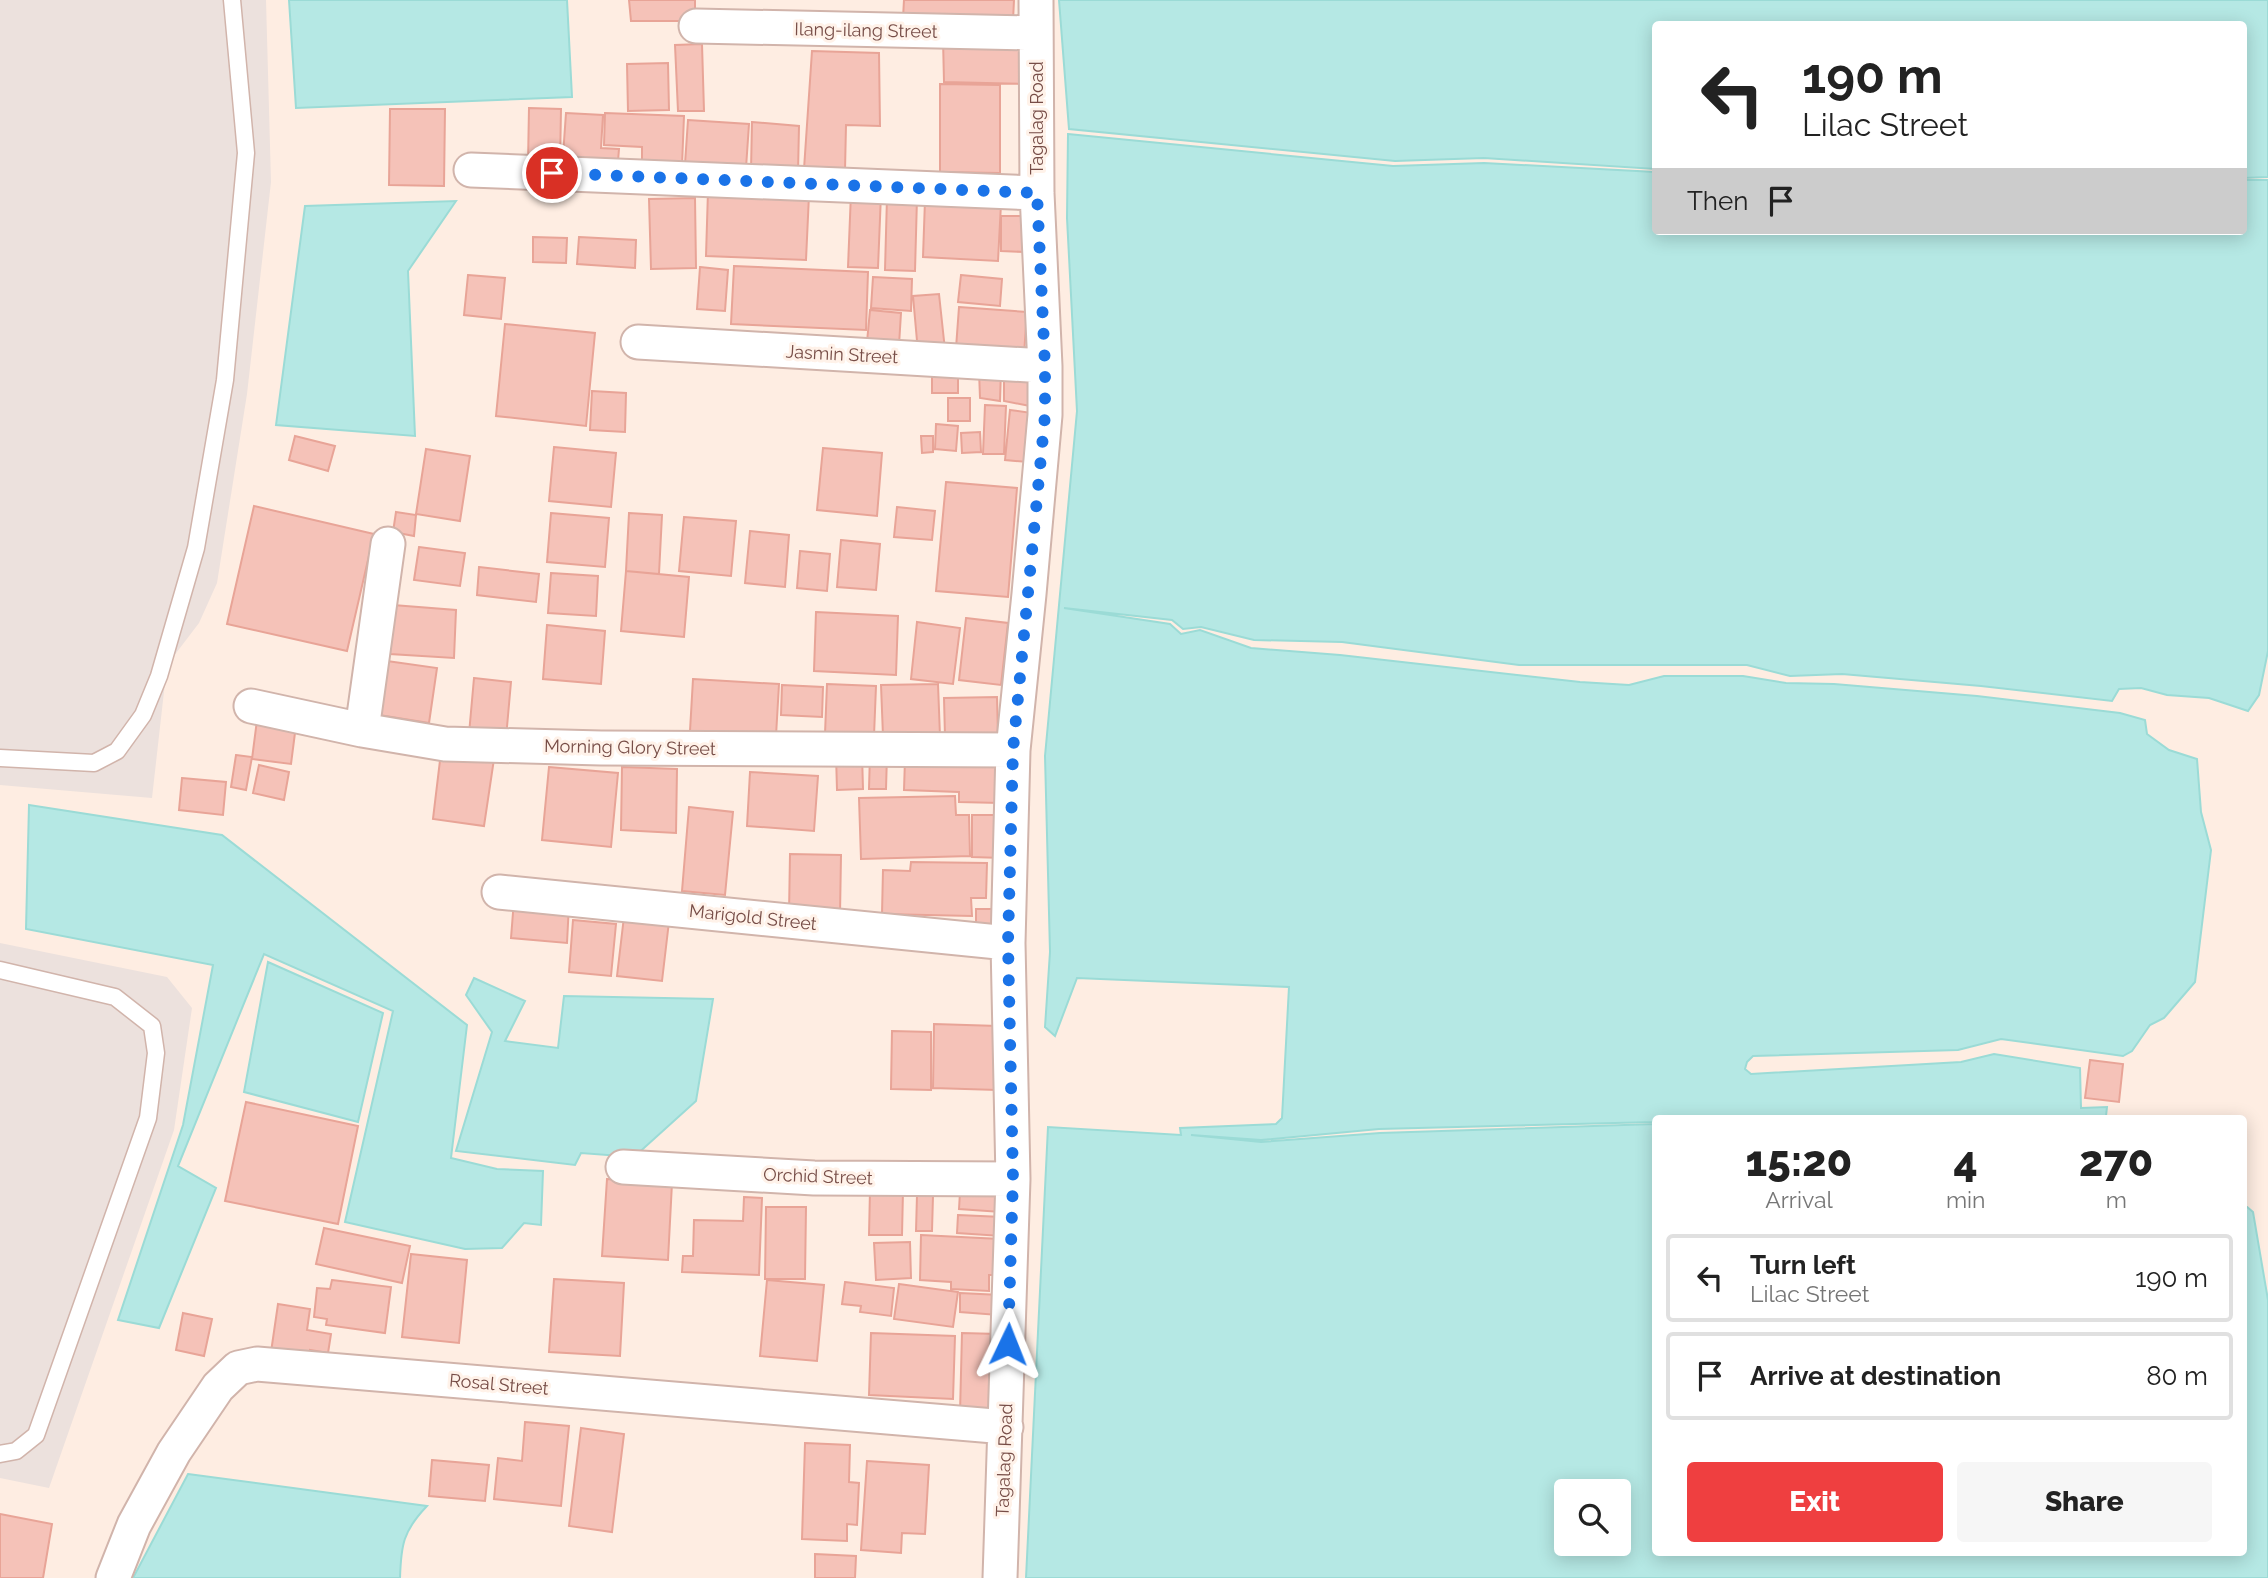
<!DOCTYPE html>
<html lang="en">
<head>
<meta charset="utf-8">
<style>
	:root { --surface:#fff; --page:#f6f6f6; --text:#222; --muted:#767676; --line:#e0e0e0; --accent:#ef3f40 }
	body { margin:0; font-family:Raleway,sans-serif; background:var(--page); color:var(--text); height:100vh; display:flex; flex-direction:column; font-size:26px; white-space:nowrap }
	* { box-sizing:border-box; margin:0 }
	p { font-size:23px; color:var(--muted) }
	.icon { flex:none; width:38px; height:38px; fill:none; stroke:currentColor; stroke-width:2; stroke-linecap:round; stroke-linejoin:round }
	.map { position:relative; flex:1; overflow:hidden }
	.sheet { position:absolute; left:1652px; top:1115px; width:595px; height:441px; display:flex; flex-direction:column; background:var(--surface); border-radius:7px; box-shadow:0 4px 18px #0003 }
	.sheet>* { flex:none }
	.banner { position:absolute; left:1652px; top:21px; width:595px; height:214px; border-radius:7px; box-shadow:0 4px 18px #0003; background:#fff; color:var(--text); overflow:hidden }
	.controls { position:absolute; left:1554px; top:1479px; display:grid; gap:14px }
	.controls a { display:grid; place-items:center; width:77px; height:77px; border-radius:7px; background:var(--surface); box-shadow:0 4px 18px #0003; font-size:35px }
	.pin { position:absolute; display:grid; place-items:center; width:60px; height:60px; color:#fff; margin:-30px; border:4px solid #fff; border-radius:50%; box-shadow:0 2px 7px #0007 }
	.me { position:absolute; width:77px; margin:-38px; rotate:2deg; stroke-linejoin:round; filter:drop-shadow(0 0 5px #0008) }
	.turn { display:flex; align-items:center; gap:24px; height:147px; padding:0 35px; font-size:32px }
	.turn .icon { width:91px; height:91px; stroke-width:2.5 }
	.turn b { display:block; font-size:49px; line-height:60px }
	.then { display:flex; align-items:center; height:66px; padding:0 35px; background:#0003; gap:14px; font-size:26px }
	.eta { display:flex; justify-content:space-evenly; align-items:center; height:119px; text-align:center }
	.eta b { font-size:42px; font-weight:800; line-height:49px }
	.action { display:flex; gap:14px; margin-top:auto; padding:14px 35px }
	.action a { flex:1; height:80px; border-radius:7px; background:var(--accent); color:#fff; font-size:28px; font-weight:800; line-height:80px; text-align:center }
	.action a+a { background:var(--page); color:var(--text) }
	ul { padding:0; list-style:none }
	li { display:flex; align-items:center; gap:21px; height:88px; margin:0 14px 10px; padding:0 21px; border:4px solid var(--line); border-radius:7px }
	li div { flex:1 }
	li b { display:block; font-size:26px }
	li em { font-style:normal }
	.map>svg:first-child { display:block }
	.industrial { fill:#ece1dd }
	.water { fill:#b5e8e4; stroke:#9bdbd6; stroke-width:2; fill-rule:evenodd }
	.building { fill:#f5c2b8; stroke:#e8a497; stroke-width:2 }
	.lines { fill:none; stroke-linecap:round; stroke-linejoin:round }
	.lane-casing { stroke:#d1b4ab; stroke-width:19 }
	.street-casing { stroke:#d1b4ab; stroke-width:37 }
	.lane { stroke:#fff; stroke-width:16 }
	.street { stroke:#fff; stroke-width:33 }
	.route { stroke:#1a73e8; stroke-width:12; stroke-dasharray:0 21.6 }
	.labels { text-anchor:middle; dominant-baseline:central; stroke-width:6; stroke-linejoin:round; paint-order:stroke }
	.street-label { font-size:18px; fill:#774d47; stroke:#fff2e9 }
</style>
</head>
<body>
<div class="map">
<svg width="2268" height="1578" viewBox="0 0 2268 1578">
	<rect width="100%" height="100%" fill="#feede2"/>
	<path class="industrial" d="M0,0H266L271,182L247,394L217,583L199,623L167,665L152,798L0,785Z
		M0,943L167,977L192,1008L174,1130L49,1488L0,1478Z"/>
	<path class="water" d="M289,0H567L572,97L296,108Z
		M1059,0H2268V177L2244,178V24H1656L1655,169L1484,158L1395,161L1069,129Z
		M1068,134L1393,166L1484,163L1655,172L1656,231H2244V180H2268V651L2259,695L2248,711L2209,698L2167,695L2141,688L2119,689L2112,701L1981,686L1842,674L1790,676L1747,665H1519L1342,642L1254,640L1201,627L1183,629L1172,620L1064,608L1170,624L1181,634L1200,630L1251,648L1340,655L1580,682L1629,685L1664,676H1743L1786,683L1834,684L1977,696L2120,713L2145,720L2147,734L2169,750L2197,759L2201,812L2211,850L2195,982L2164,1018L2150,1025L2132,1051L2123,1056L2001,1039L1958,1050L1753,1056L1747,1062L1745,1069L1751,1074L1961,1062L1994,1054L2080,1068L2081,1108L2107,1107L2106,1116L1656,1118L1655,1122L1379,1129L1261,1140L1191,1135L1261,1142L1380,1133L1655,1124L1656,1552H2244V1187L2246,1206L2253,1212L2268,1300V1578H1026L1048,1127L1181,1135L1180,1128L1276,1124L1282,1118L1289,987L1077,978L1055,1036L1045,1027L1050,952L1045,756L1077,411L1067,218ZM1566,1491H1619V1544H1566Z
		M456,201L408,271L415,436L276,425L305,206Z
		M29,805L222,835L467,1025L451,1158L497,1169L543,1171L541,1225L524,1223L502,1248L465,1249L345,1222L393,1011L264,954L178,1166L216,1188L159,1328L118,1320L183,1125L213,965L26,929Z
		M268,962L383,1013L358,1122L244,1092Z
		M474,978L525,1001L505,1041L558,1048L564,996L713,999L696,1101L634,1157L581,1153L575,1165L456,1151L492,1032L466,995Z
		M188,1474L427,1506C403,1531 401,1545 400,1578H133Z"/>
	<path class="building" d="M629,0H695V21H631Z
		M904,0H1014L1013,21L903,18Z
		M943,39L1024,40V84L944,82Z
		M702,44L704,111H678L675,45Z
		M812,51L879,53L880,126L846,125L845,171L804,169Z
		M668,63L669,110L628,111L627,64Z
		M940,84L1000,85V173L940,172Z
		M529,108L561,109L560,164L528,163Z
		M390,109H445L444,186L389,185Z
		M566,113L603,115L601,148L619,149L617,173L562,170Z
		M605,113L684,116L682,166L642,164V147L604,145Z
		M688,120L749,124L746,168L685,164Z
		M752,122L799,126L798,173L751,170Z
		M708,191L809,195L806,260L706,256Z
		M851,193L881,194L878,268L848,267Z
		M887,197L917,198L915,271L885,270Z
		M695,198L696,268L651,269L649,199Z
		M925,200L1001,204L998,261L923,257Z
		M1001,216H1025V252L1001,251Z
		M533,237L567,238L566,263L533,262Z
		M579,237L636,240L635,268L577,264Z
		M734,266L868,272L866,330L731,324Z
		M700,267L728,270L725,311L697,309Z
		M468,275L505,278L501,319L464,315Z
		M961,275L1002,279L1000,306L958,302Z
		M873,277L912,279L911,311L871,308Z
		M939,294L945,350L918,352L913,296Z
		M959,307L1027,312L1024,354L956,348Z
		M870,310L901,313L899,345L867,342Z
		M505,324L595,333L586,426L496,416Z
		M958,362V393H932V371Z
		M1001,370L1000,401L980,398L979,371Z
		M1004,370L1031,378L1030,406L1004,401Z
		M592,391L626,393L625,432L590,430Z
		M948,398H970V421H948Z
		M985,405L1006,406L1004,454H983Z
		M1010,410L1032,413L1028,462L1005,460Z
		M936,424L958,426L956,451L935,449Z
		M980,432L981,452L962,453L961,433Z
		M295,436L335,446L328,471L289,460Z
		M921,436H933V452L922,453Z
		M554,447L616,453L611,507L549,501Z
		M823,448L882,453L877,516L817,510Z
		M426,449L470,456L460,521L416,514Z
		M946,482L1017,488L1008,597L936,591Z
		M254,506L374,534L347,651L227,624Z
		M897,507L935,511L932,540L894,537Z
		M396,512L416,515L414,536L393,532Z
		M551,513L609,518L605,567L547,562Z
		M629,513L662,515L659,574L626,571Z
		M684,517L736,521L731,576L679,571Z
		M750,531L789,535L785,587L745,583Z
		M841,540L880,544L876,590L837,587Z
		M419,547L465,553L460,586L414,580Z
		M800,551L830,554L827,591L797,588Z
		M479,567L539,574L536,602L477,595Z
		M626,571L689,577L684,637L621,631Z
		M551,573L598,576L596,616L548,613Z
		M393,605L456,610L454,658L390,654Z
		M816,612L898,616L896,675L814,671Z
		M966,618L1008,623L1001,685L959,680Z
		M917,622L960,628L953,684L911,679Z
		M547,625L605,631L601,684L543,679Z
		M387,661L437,668L429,723L379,715Z
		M474,678L511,682L506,738L469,734Z
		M693,679L779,684L776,736L690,731Z
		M827,684L876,686L874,736L825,734Z
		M938,684L940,736H883L881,685Z
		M782,685L823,687L822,717L781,715Z
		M997,697L998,736L945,737L944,698Z
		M257,720L296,725L291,764L252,759Z
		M441,752L494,759L484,826L433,819Z
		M862,754L863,789L837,790L836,755Z
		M870,754L887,755L886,789H869Z
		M236,755L252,757L246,790L231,787Z
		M905,759L1001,762L1000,803L959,802V792L904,790Z
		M259,765L289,772L284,800L253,793Z
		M549,767L618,773L611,847L542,840Z
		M622,767L677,769L676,833L621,830Z
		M750,772L818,776L814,831L747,826Z
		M182,778L226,782L223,815L179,810Z
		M955,796L956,815H969L970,856L861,859L859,798Z
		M689,807L733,812L725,895L682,891Z
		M972,815H1004L1002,858L972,857Z
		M790,854L841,855L840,915L789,914Z
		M911,862L987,863L986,898H971L972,916L882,914L883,870L910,871Z
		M514,900L569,904L567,943L511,938Z
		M625,908L670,913L662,981L617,976Z
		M976,909H1001L1000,931L976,930Z
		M573,920L616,924L611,976L569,972Z
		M934,1024L998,1026L997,1090L933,1088Z
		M892,1031L931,1032V1090L891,1089Z
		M2090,1060L2123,1064L2119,1102L2085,1098Z
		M246,1102L358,1126L338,1224L225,1201Z
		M607,1179L672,1183L668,1260L602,1256Z
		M870,1190L903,1191L902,1235H869Z
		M960,1192L1002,1195L1001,1212L959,1209Z
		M917,1195L933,1196L932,1231H916Z
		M744,1197L762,1198L759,1275L682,1272L683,1256H693L694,1220L743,1221Z
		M766,1207H806L805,1279H765Z
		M958,1215L1002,1217L1001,1236L957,1233Z
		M324,1228L410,1246L402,1283L316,1264Z
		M921,1235L1000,1239L999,1275H989V1291L951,1289V1282L920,1280Z
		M910,1242L911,1278L876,1280L874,1243Z
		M411,1254L467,1260L459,1343L402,1337Z
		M554,1279L624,1283L620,1356L549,1352Z
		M332,1280L391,1287L385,1333L326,1325L327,1319L314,1317L317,1288L330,1289Z
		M767,1280L824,1285L817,1361L760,1356Z
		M845,1282L894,1288L891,1316L860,1312L861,1306L842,1304Z
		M899,1284L958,1292L953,1327L894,1319Z
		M960,1293L1000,1295L998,1315L960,1312Z
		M278,1304L310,1309L307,1330L331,1334L328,1353L310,1350L309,1364L270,1359Z
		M183,1313L212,1319L204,1356L176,1350Z
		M871,1333L955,1336L953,1399L869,1395Z
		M962,1333L998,1334L996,1414L960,1413Z
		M525,1422L569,1426L561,1506L494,1499L498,1458L522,1461Z
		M581,1428L624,1434L612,1532L569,1526Z
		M805,1443L850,1445L849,1482L859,1483L857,1525L847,1524V1541L802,1539Z
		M432,1460L489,1465L485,1501L429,1496Z
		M867,1461L929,1465L925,1534L902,1533L901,1553L861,1550Z
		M0,1514L52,1524L43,1578H0Z
		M815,1554L856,1556L855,1578H815Z"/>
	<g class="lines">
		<g class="lane-casing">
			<path id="lane" d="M0,758L94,763L117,751L143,715L159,676L196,548L225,380L246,153L232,0
				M0,970L115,997L152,1026L156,1053L148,1118L36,1435L16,1451L0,1454"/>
		</g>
		<g class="street-casing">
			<path id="street" d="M696,26L1036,33
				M471,170L1037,193
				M638,342L1045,366
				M251,706L362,730L445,744L601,748L1013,750
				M362,730L388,544
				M499,892L1008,943
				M623,1167L814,1178L1013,1179
				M113,1578L134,1525L174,1452L218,1387L238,1368L257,1364L1006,1427
				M1000,1578L1013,1179L1008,943L1013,750L1029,594L1045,415V366L1037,193L1036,0"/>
		</g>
		<use href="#lane" class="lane"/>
		<use href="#street" class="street"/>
	</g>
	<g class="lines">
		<path class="route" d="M552,173L1037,193L1045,366V415L1013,750L1008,943L1013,1179L1008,1344"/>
	</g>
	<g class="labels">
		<g class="street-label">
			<text transform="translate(866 30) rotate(1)">Ilang-ilang Street</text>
			<text transform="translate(1036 118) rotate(-90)">Tagalag Road</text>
			<text transform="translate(842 354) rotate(3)">Jasmin Street</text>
			<text transform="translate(630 747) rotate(1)">Morning Glory Street</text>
			<text transform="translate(753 917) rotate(6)">Marigold Street</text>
			<text transform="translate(818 1176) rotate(2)">Orchid Street</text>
			<text transform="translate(499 1384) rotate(5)">Rosal Street</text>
			<text transform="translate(1004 1460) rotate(-88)">Tagalag Road</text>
		</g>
	</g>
</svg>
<div class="controls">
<a><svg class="icon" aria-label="search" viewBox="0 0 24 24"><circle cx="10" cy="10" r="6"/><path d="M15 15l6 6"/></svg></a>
</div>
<div class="pin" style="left:552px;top:173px;background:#d93025"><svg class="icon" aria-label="arrive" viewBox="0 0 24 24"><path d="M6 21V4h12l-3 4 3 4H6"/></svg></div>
<svg class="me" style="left:1008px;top:1344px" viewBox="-20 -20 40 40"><path d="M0-17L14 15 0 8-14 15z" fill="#1a73e8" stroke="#fff" stroke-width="4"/></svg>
<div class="banner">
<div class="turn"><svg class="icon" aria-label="left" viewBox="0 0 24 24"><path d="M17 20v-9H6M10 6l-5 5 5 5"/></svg><div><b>190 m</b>Lilac Street</div></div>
<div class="then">Then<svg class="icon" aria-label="arrive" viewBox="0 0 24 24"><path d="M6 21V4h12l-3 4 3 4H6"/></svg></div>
</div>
<section class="sheet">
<div class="eta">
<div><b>15:20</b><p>Arrival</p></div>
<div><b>4</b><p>min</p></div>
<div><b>270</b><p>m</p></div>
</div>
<ul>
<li><svg class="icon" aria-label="left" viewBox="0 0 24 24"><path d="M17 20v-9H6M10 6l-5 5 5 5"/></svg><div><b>Turn left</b><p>Lilac Street</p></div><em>190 m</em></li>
<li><svg class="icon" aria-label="arrive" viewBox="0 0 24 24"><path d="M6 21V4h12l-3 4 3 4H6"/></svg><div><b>Arrive at destination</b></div><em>80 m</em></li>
</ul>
<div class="action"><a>Exit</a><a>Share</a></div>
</section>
</div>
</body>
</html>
